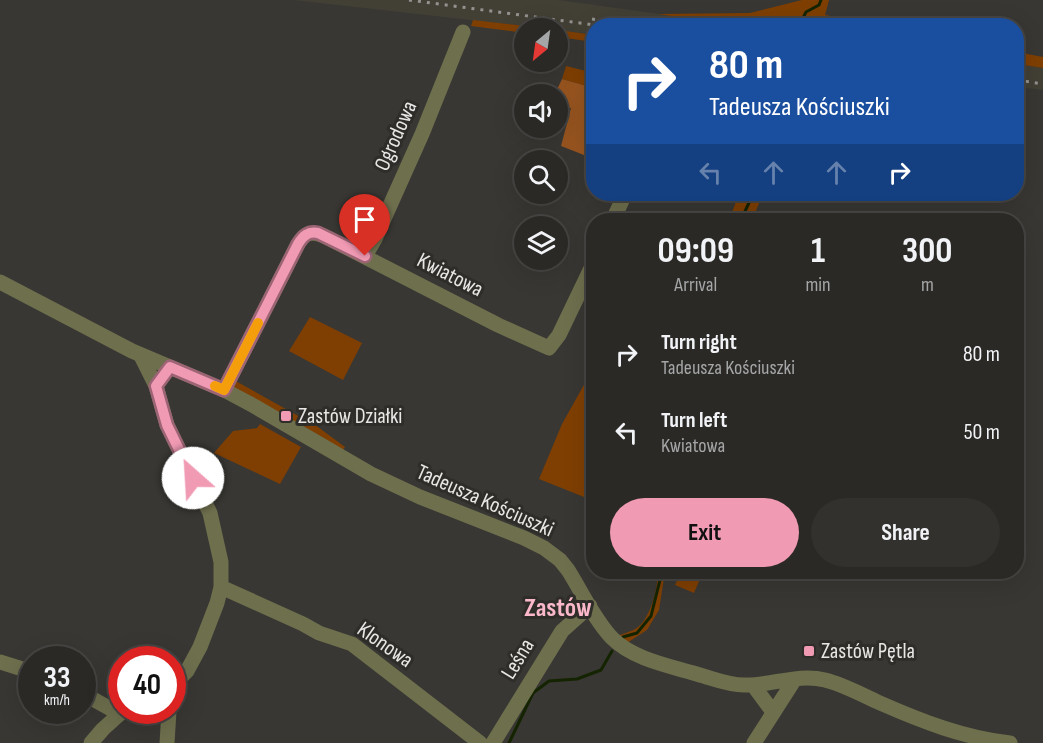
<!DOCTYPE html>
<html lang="en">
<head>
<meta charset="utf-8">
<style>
	:root { --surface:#2a2926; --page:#32312e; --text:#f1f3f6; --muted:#a5a6a7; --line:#464543; --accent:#f09ab4 }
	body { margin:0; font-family:"Sofia Sans Condensed",sans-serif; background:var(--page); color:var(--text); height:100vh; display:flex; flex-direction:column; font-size:22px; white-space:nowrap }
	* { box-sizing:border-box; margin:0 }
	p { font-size:20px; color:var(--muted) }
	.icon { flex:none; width:33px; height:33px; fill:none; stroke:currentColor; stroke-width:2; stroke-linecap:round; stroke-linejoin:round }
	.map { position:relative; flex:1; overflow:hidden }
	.details { position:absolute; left:586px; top:213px; width:438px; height:366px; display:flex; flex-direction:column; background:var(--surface); border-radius:24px; box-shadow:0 6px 24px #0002,0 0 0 2px var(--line) }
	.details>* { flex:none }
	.banner { position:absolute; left:586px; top:18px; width:438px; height:183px; border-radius:24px; box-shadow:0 6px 24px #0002,0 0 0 2px var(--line); background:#1a4fa0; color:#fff; overflow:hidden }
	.needle { width:39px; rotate:209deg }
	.fabs { position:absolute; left:514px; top:18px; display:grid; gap:12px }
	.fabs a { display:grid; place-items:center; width:54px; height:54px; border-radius:50%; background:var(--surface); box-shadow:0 6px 24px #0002,0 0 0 2px var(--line); font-size:30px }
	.speed { position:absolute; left:18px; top:646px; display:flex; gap:12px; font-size:30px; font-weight:700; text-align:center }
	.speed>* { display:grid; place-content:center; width:78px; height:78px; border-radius:50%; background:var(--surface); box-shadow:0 6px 24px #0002,0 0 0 2px var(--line); line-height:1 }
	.speed small { font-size:15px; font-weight:400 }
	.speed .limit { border:9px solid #d22; background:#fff; color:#111 }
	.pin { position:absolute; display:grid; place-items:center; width:51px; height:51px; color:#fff; margin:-62px -26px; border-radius:50% 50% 50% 0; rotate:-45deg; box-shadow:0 0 6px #0007 }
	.pin .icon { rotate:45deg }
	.me { position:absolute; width:66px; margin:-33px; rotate:334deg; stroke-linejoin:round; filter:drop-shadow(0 0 4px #0008) }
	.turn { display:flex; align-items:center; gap:21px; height:126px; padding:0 24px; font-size:27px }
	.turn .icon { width:78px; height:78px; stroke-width:2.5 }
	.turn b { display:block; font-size:42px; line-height:51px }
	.lanes { display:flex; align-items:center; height:57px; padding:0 24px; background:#0003; justify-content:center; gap:30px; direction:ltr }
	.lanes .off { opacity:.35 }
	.eta { display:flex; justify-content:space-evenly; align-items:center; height:102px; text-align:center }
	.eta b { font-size:36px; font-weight:700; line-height:42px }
	.button { display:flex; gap:12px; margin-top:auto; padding:12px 24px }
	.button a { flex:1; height:69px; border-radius:36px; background:var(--accent); color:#111; font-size:24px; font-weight:700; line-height:69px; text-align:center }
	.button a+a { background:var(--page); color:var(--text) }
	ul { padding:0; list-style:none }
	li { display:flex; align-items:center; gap:18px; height:78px; padding:0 24px }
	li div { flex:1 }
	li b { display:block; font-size:22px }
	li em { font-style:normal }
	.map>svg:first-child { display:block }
	.built { fill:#423f35 }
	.green { fill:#7f3f03 }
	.forest { fill:#985520 }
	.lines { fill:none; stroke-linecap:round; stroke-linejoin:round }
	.stream { stroke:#152400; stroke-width:3 }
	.minor { stroke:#6e6f4d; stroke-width:15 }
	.rail { stroke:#93928f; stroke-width:3; stroke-dasharray:3 6; stroke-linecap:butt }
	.route-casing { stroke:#9c6475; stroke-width:15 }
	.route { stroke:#f09ab4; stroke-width:10 }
	.slow { stroke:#f59e0b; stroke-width:10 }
	.poi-dot { fill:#f09ab4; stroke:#2e2d29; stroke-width:2 }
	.labels { text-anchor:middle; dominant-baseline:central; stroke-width:6; stroke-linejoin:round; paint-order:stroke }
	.street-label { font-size:22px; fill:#e8e7e5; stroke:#2e2d29 }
	.poi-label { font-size:22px; fill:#e8e7e5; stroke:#2e2d29; text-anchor:start }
	.quarter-label { font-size:26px; font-weight:bold; fill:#fab8ca; stroke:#2e2d29 }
</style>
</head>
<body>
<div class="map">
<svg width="1043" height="743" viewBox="0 0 1043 743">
	<rect width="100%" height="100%" fill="#383733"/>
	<path class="built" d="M293,0H559L739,25L594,26V35L558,31V28H542Z
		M1017,64L1043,68V90L1017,87Z"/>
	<path class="green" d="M802,0H829L825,15L881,25L739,26L658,14L750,13Z
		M473,20L542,28H525V33L471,26Z
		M558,30L594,35V42L558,37Z
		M1017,52L1043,57V68L1017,64Z
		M566,66L594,73V88L562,79Z
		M739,194H763L752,220H729Z
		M310,317L362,343L343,380L289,351Z
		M590,374L594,376V501L539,479L562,424Z
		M234,380L318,427L345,447L343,450L233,387Z
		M260,424L301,447L280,484L214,453L233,431L257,428Z
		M658,572H665L659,610L647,630L627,643L620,635C625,633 633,631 638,627C651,617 658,587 658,572Z
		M681,572H703L694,593L675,585Z"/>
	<path class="forest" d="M562,79L594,88V134L589,157L561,146L571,108L558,105V94H555Z"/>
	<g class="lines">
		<path class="stream" d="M801,22L806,12L819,5L821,0
			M741,220L753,194
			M623,637L637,633L651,616L662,572
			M509,743L533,693L549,681L577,679L601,670L612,651"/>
		<path class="minor" d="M613,220L625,194
			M365,256L375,239L422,134L463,32
			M0,282L132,351L224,390L254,406L371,474L420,497L524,538L544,548L560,560L568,570C582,592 594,619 612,638C634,660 671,666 700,675C714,679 729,685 744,685C771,686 798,673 825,680C845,685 862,695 880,703C921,721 964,738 1010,743
			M140,354L156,386L167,425L210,513L221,562V587L217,603L200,647L187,671L172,686
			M224,390L298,244C305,232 312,231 324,236L498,325L549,348L559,335L594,262
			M221,587L303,624L319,633L352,644L480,743
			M0,662L32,672
			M753,685L773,712
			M82,693L118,713
			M91,743L103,729L123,711
			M167,743L169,711
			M493,743L562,631L590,606
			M754,743L795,679"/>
		<path class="rail" d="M409,0L602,26
			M592,19L645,26
			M1017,80L1043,84"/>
	</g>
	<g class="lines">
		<g class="route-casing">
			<path id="route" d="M193,478L167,425L156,386L170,367L224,390L298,244C303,236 308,231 318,233L365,256"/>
		</g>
		<use href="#route" class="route"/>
		<path class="slow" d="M215,386L224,390L258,323"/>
	</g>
	<g class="poi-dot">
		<rect x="280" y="410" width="12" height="12" rx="3"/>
		<rect x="803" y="645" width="12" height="12" rx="3"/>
	</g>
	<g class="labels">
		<g class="street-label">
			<text transform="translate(396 136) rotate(-66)">Ogrodowa</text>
			<text transform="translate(450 275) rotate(27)">Kwiatowa</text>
			<text transform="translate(485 501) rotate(24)">Tadeusza Kościuszki</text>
			<text transform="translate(385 645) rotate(35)">Klonowa</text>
			<text transform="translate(518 659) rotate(-59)">Leśna</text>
		</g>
		<g class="poi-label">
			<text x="298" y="416">Zastów Działki</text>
			<text x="821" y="651">Zastów Pętla</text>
		</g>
		<g class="quarter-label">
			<text x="558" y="608">Zastów</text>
		</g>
	</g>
</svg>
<div class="fabs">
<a><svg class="needle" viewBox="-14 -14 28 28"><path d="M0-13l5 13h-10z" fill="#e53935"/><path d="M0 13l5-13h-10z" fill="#a5a6a7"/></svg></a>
<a><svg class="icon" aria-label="sound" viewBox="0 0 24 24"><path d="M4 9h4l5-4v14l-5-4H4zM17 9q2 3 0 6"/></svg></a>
<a><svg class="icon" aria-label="search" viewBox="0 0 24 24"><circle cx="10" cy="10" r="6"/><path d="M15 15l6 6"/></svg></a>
<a><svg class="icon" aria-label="layers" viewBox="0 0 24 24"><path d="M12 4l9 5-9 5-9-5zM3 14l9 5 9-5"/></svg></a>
</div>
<div class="speed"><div>33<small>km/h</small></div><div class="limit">40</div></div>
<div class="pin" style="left:365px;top:256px;background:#d93025"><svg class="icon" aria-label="arrive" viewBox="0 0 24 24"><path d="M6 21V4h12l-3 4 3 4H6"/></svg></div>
<svg class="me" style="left:193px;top:478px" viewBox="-20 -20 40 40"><circle r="19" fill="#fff"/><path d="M0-13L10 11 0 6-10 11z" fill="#f09ab4"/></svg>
<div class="banner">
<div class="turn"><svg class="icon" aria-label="right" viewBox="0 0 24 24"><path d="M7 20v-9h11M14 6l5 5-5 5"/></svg><div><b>80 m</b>Tadeusza Kościuszki</div></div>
<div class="lanes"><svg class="icon off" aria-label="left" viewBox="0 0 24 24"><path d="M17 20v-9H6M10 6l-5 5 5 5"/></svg><svg class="icon off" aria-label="ahead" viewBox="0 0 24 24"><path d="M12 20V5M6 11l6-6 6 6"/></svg><svg class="icon off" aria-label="ahead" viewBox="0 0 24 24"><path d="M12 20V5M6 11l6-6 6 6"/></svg><svg class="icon" aria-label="right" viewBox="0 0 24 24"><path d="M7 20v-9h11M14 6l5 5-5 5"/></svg></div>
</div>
<section class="details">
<div class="eta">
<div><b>09:09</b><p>Arrival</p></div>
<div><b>1</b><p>min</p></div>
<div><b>300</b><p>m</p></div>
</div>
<ul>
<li><svg class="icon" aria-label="right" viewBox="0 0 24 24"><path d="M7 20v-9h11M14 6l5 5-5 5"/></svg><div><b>Turn right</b><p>Tadeusza Kościuszki</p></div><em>80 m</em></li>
<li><svg class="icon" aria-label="left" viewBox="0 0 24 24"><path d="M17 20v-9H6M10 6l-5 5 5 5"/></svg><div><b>Turn left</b><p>Kwiatowa</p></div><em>50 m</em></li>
</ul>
<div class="button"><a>Exit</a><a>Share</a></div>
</section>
</div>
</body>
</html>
